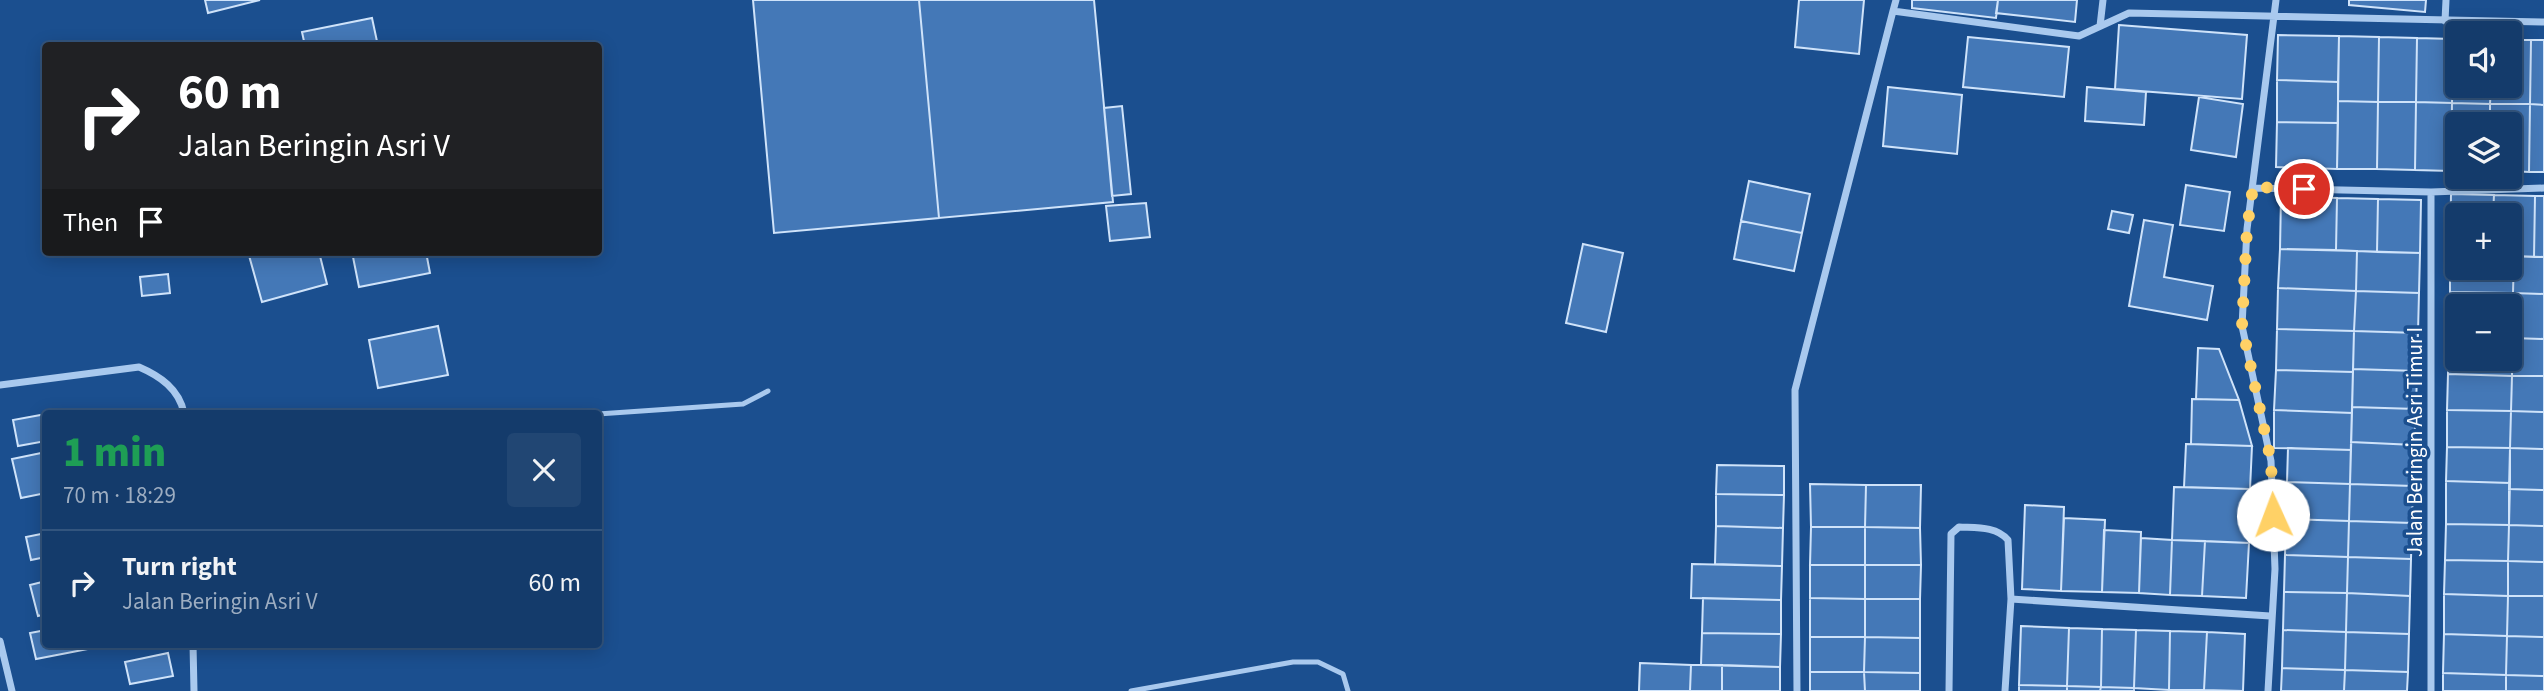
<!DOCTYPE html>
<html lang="en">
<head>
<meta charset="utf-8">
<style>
	:root { --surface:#143b6b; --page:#214673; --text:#f1f3f6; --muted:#9dadc1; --line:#33557e }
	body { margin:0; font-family:"Source Sans 3",sans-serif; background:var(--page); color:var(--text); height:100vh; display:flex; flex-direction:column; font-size:26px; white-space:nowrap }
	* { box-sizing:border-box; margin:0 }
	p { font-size:23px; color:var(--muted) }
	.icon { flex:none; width:38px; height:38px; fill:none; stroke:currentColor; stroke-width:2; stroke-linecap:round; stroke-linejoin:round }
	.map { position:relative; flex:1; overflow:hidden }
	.panel { position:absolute; left:42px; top:410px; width:560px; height:238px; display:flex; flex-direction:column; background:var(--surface); border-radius:7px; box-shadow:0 4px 18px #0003,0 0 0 2px var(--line) }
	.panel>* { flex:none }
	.top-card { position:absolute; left:42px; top:42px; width:560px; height:214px; border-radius:7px; box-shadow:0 4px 18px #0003,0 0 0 2px var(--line); background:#202124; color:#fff; overflow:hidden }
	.buttons { position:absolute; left:2445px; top:21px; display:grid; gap:14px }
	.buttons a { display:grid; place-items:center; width:77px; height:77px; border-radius:7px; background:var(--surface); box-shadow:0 4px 18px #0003,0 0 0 2px var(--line); font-size:35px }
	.pin { position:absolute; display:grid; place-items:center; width:60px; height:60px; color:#fff; margin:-30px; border:4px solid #fff; border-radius:50%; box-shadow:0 2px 7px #0007 }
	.me { position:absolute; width:77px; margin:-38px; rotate:358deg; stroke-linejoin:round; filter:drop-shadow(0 0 5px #0008) }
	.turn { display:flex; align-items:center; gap:24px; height:147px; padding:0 21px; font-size:32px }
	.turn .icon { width:91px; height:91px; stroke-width:2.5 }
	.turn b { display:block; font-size:49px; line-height:60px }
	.then { display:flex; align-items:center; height:66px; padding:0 21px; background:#0003; gap:14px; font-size:26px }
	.round { display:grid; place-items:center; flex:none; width:74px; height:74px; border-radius:7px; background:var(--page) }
	.head { display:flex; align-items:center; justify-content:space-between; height:119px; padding:0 21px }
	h1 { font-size:42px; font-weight:800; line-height:52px; color:#1e9e55 }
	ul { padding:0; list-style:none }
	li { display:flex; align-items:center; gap:21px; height:105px; padding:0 21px; border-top:2px solid var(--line) }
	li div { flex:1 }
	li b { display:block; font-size:26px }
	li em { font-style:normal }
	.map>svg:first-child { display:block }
	.building { fill:#4478b7; stroke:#cfe3fa; stroke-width:2 }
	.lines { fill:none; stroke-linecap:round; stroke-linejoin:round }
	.service { stroke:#a9c9ee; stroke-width:5 }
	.minor { stroke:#a9c9ee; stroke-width:7 }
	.route { stroke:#ffd166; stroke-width:12; stroke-dasharray:0 21.6 }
	.labels { text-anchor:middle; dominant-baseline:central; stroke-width:7; stroke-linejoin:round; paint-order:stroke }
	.street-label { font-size:21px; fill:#fff; stroke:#1b4f8f }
</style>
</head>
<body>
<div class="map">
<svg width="2544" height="691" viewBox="0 0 2544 691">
	<rect width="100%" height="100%" fill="#1b4f8f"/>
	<path class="building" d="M205,0H260L208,13Z
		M753,0H919L939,218L774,233Z
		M919,0H1094L1113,202L939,218Z
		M1799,0H1864L1859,54L1795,47Z
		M1912,0H1998L1996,18L1912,8Z
		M1998,0H2077L2075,22L1996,13Z
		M2349,0H2426L2425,12L2349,5Z
		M372,18L378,46H305L302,32Z
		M2119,25L2247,35L2242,99L2115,89Z
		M2278,35L2339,36L2338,82L2277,80Z
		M2339,36L2379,37L2378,102L2338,101Z
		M1968,37L2069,47L2064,97L1963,87Z
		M2379,37L2417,38L2416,102H2378Z
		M2417,38L2453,39L2452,103L2416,102Z
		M2453,39H2457V86H2491L2490,104L2452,103Z
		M2510,40H2531L2530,104H2490L2491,86H2510Z
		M2531,40H2544V105L2530,104Z
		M2277,80L2338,82V123L2277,122Z
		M1888,87L1962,95L1957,154L1883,146Z
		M2087,87L2146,92L2144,125L2085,121Z
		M2199,97L2243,104L2236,157L2191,150Z
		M2338,101L2378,102L2377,169H2337Z
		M2378,102H2416L2415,170L2377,169Z
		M2416,102L2452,103L2451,171L2415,170Z
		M2452,103L2490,104V124H2457V171H2451Z
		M2490,104H2530L2529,172L2510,171V124H2490Z
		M2530,104L2544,105V172H2529Z
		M1122,106L1131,194L1112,196L1104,108Z
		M2277,122L2338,123L2337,169L2276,167Z
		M1749,181L1810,194L1802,233L1741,221Z
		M2186,185L2230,192L2224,231L2180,225Z
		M2451,194L2494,195L2493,215H2457V255H2450Z
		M2494,195L2535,196L2534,257L2510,256V215H2493Z
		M2281,196L2337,198L2336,250L2280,249Z
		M2535,196H2544V257H2534Z
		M2337,198L2378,199L2377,252L2336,250Z
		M2378,199L2421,200L2420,253L2377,252Z
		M1146,203L1150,237L1110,241L1106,206Z
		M2112,211L2133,215L2129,233L2108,229Z
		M2144,220L2173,225L2164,277L2213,286L2207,320L2129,306Z
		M1741,221L1802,233L1794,271L1734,259Z
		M1583,244L1623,253L1606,332L1566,323Z
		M2280,249L2357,251L2356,291L2278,288Z
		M2357,251L2420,253L2419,293L2356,291Z
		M248,252H319L327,284L262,302Z
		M352,252H426L430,273L359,287Z
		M2450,255H2457V268H2510V256H2514L2513,293L2450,292Z
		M2514,256L2544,257V294L2513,293Z
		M168,274L170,293L142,296L140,277Z
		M2278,288L2356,291L2354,331L2277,329Z
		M2356,291L2419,293L2418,333L2354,331Z
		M2450,292L2513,293L2512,338H2510V306H2457V337H2449Z
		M2513,293L2544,294V339L2512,338Z
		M438,326L448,375L378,388L369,340Z
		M2277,329L2354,331L2353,372L2276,370Z
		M2354,331L2418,333L2417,371L2353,369Z
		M2449,337H2457V359H2510V338H2512V376L2448,374Z
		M2512,338L2544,339V376H2512Z
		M2198,348L2219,349L2239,400L2196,399Z
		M2353,369L2417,371L2416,409L2352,407Z
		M2276,370L2353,372L2352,413L2274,410Z
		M2448,374L2512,376L2511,411L2447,410Z
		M2512,376H2544V412L2511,411Z
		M2192,399L2239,400L2252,446L2191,444Z
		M2352,407L2416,409L2414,445L2351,442Z
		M2274,410L2352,413L2351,450L2274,448Z
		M2447,410L2511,411L2510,448L2447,447Z
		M2511,411L2544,412V449L2510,448Z
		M46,414V441L18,446L13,420Z
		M2351,442L2414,445L2413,486L2350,484Z
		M2186,444L2252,446L2250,489L2184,487Z
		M2447,447L2510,448V483L2446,481Z
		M2288,448L2351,450L2350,484L2287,482Z
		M2510,448L2544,449V490L2509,489Z
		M46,452V493L21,498L12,459Z
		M1717,465L1784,466V495L1716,494Z
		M2446,481L2510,483L2509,525L2446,524Z
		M2287,482L2350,484L2349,521L2286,519Z
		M1810,484L1866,485L1865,527H1811Z
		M2350,484L2413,486L2412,523L2349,521Z
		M1866,485H1921L1920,528L1865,527Z
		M2174,487L2250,489L2249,543L2172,540Z
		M2509,489L2544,490V526L2509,525Z
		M1716,494L1784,495L1783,528L1716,526Z
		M2025,505L2064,507L2061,591L2022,589Z
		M2064,518L2105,520L2102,592L2061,591Z
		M2286,519L2349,521L2348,557L2285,555Z
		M2349,521L2412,523L2411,559L2348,557Z
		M2446,524L2509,525L2508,561L2445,560Z
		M2509,525L2544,526V562L2508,561Z
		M1716,526L1783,528L1782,566L1715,564Z
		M1811,527H1865V565H1810Z
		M1865,527L1920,528L1921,565H1865Z
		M2104,530L2141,532L2139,593L2102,592Z
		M46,533V557L31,560L26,537Z
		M2141,538L2172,540L2170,595L2139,593Z
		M2172,540L2205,541L2202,596L2170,595Z
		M2205,541L2249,543L2246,598L2202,596Z
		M2285,555L2348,557L2347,593L2284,592Z
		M2348,557L2411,559L2410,596L2347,593Z
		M2445,560L2508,561V596L2444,594Z
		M2508,561L2544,562V596H2508Z
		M1692,564L1782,566L1781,600L1691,598Z
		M1810,565H1865V599L1810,598Z
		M1865,565H1921L1920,599H1865Z
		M46,581V614L38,616L30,585Z
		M2284,592L2347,593L2346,632L2283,630Z
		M2347,593L2410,596L2409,634L2346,632Z
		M2444,594L2508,596L2507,636L2444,634Z
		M2508,596H2544V637L2507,636Z
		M1703,598L1781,600V634L1702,633Z
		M1810,598L1865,599V637H1810Z
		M1865,599H1920V638L1865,637Z
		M2021,626L2069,628L2067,686L2019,685Z
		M2069,628L2102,629L2101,687L2067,686Z
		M2102,629L2136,630L2134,688L2101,687Z
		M46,630V644H87L88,649L36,659L30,633Z
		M2136,630L2170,631L2169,690L2134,688Z
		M2283,630L2346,632L2345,670L2282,668Z
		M2170,631L2207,632L2204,690H2169Z
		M2207,632L2245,634L2243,691L2204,690Z
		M2346,632L2409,634L2408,672L2345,670Z
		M1702,633L1781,634L1780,667L1701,665Z
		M2444,634L2507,636L2506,675L2443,673Z
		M2507,636L2544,637V676L2506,675Z
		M1810,637H1865L1864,672H1810Z
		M1865,637L1920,638V673L1864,672Z
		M168,653L173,676L130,684L125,662Z
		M1640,663L1691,665L1690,691H1639Z
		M1691,665H1722V691H1690Z
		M1722,665L1780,667V691H1722Z
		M2282,668L2345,670L2344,691H2281Z
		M2345,670L2408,672L2407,691H2344Z
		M1810,672H1864L1865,691H1810Z
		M1864,672L1920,673V691H1865Z
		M2443,673L2506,675V691H2443Z
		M2506,675L2544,676V691H2506Z
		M2019,685L2067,686V691H2019Z
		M2067,686L2101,687L2100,691H2067Z
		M2101,687L2134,688V691H2100Z"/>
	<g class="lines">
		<path class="service" d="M598,414L743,404L768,391
			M1131,691L1293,662H1318L1343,674L1348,691"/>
		<path class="minor" d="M1893,11L1896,0
			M2445,21L2446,0
			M2100,26L2103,0
			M2253,188L2431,192L2544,188
			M0,385L139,367C160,376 179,389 184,413
			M0,641L12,691
			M193,644L194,691
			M1797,691L1795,390L1893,11L2079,36L2129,13L2544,22
			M1949,691L1951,534L1959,527C1976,528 1996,526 2008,540L2011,599L2270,616
			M2005,691L2011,599
			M2268,691L2275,569L2271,461L2242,326L2247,229L2276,0
			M2431,691V192"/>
	</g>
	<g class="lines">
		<path class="route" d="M2273,515L2271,461L2242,326L2247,229L2253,187L2304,189"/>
	</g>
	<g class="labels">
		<g class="street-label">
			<text transform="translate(2415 442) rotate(-90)">Jalan Beringin Asri Timur I</text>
		</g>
	</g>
</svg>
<div class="buttons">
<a><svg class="icon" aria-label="sound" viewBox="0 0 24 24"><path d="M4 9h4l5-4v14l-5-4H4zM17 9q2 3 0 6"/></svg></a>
<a><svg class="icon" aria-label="layers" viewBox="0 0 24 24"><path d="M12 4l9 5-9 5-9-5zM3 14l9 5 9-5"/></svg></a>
<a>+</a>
<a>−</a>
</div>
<div class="pin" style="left:2304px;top:189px;background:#d93025"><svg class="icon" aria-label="arrive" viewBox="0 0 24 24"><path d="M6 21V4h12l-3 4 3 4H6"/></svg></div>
<svg class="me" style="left:2273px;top:515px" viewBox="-20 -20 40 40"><circle r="19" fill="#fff"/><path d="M0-13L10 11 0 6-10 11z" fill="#ffd166"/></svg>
<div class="top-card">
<div class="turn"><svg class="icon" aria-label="right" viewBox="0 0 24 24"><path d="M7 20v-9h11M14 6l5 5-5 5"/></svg><div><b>60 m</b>Jalan Beringin Asri V</div></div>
<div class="then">Then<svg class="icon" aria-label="arrive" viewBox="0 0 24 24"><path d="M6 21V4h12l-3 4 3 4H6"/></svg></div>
</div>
<section class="panel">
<div class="head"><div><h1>1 min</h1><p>70 m · 18:29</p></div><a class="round"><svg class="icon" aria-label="close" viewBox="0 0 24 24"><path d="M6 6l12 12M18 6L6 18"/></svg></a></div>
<ul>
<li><svg class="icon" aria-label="right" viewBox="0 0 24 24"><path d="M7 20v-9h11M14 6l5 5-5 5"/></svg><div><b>Turn right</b><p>Jalan Beringin Asri V</p></div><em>60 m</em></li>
</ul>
</section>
</div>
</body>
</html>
